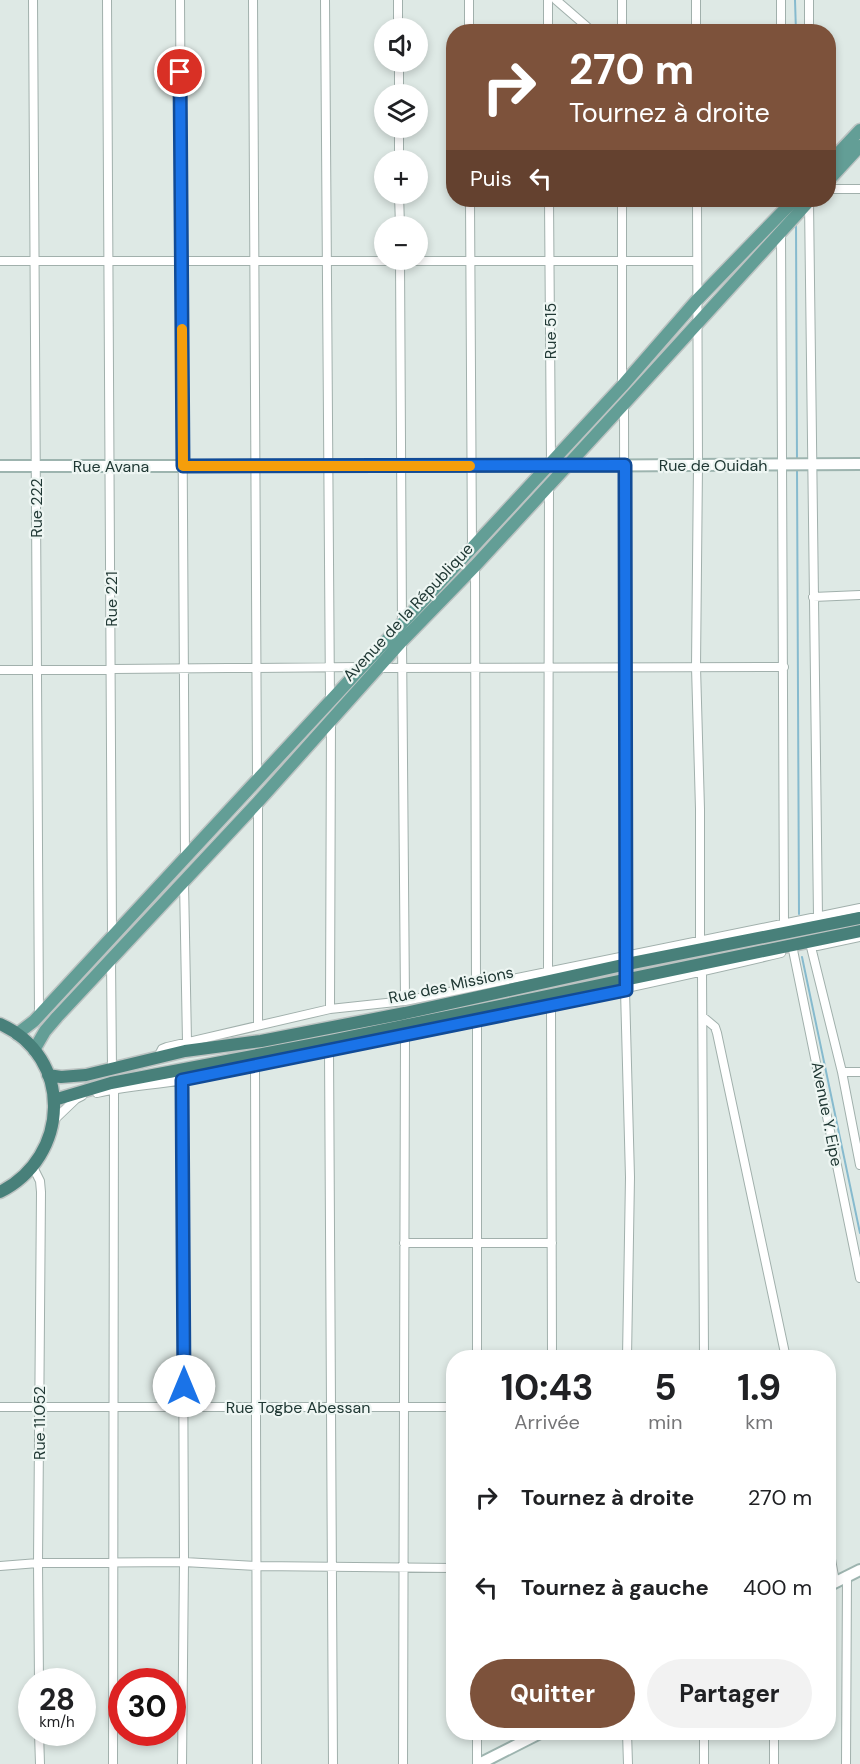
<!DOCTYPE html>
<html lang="fr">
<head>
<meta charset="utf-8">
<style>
	:root { --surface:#fff; --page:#f2f2f2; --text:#202124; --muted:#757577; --accent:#7d523b }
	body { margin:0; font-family:"DM Sans",sans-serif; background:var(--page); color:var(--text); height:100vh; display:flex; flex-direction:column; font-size:22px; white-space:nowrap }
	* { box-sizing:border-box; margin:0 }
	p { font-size:20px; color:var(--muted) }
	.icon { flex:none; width:33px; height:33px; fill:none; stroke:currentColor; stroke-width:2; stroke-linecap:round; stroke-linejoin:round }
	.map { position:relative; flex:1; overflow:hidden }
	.panel { position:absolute; left:446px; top:1350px; width:390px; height:390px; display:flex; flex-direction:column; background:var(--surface); border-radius:24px; box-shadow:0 3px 9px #0003 }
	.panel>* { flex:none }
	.top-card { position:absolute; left:446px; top:24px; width:390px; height:183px; border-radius:24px; box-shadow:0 3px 9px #0003; background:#7d523b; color:#fff; overflow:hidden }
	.tools { position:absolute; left:374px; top:18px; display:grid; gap:12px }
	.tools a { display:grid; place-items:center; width:54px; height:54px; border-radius:50%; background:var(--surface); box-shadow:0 3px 9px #0003; font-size:30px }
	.speed { position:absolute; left:18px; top:1668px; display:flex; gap:12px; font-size:30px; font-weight:700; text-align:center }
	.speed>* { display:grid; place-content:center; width:78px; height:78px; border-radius:50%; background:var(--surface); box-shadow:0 3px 9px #0003; line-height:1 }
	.speed small { font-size:15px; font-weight:400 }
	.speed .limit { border:9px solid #d22; background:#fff; color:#111 }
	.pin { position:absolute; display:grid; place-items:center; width:51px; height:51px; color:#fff; margin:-26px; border:3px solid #fff; border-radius:50%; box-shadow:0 2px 6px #0007 }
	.me { position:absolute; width:66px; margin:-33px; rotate:0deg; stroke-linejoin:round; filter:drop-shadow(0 0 4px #0008) }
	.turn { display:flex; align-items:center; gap:21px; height:126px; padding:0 24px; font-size:27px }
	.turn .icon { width:78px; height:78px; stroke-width:2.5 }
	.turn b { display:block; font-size:42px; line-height:51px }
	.then { display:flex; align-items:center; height:57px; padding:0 24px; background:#0003; gap:12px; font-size:22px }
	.eta { display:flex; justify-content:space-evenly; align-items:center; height:102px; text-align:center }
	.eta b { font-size:36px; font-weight:700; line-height:42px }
	.button { display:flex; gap:12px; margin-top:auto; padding:12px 24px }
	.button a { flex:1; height:69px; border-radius:36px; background:var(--accent); color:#fff; font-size:24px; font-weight:700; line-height:69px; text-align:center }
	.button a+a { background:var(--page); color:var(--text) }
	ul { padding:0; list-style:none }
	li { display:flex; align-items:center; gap:18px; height:90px; padding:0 24px }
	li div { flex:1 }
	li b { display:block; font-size:22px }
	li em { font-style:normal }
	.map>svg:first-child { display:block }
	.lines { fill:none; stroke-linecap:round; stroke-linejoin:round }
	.stream { stroke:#86bace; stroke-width:2 }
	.minor-casing { stroke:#a1b0ac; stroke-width:10 }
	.secondary-casing { stroke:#9db4af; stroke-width:14 }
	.primary-casing { stroke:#bcc3c2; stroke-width:15 }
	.trunk-casing { stroke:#bcc3c2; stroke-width:15 }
	.minor { stroke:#fff; stroke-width:8 }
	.secondary { stroke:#fff; stroke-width:10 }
	.primary { stroke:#639e96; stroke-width:12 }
	.trunk { stroke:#48807a; stroke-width:12 }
	.route-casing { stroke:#114b97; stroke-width:15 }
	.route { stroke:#1a73e8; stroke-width:10 }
	.slow { stroke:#f59e0b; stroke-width:10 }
	.labels { text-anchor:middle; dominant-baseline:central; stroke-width:4.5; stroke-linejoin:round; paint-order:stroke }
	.street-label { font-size:16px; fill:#203834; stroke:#eef6f3 }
</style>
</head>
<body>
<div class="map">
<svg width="860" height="1764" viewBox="0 0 860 1764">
	<rect width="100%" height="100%" fill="#dee9e5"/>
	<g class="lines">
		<path class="stream" d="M795,0L796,32
			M796,223L797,461
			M797,469L799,914
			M802,957L860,1233"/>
		<g class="minor-casing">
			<path id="minor" d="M33,0L39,1015
				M107,0L112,936
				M180,0L185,858
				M253,0L257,779
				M325,0L330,700
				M398,0V28
				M469,0V32
				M548,0V32
				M556,0L593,32
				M622,0V32
				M696,0V32
				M781,0V32
				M809,32V0
				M399,62V94
				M399,128V160
				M828,189H860
				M399,194L400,226
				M470,200L472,547
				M549,200L551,462
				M622,200V384
				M697,200L698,465L696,667L700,809V940
				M809,202L818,917
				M781,231L784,924
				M400,260L402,625
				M0,261H697
				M624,404L625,990L630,1177L627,1358
				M475,566L476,986
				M813,597L860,595
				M402,640L405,1001
				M378,668L784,667
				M0,670L361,667
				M258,802V1025
				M184,882L187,1042
				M817,946L860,937
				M811,947L842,1072L860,1165
				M793,950L860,1278
				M111,959L112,1069
				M548,971L549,485
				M702,972L704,1358
				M551,1004L552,1358
				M330,1009L331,719
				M703,1017L715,1027L717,1033L786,1358
				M329,1050L333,1764
				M158,1057L162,1049L167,1047L330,1009L405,1001L860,908
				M255,1064L257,1764
				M842,1072H860
				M97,1093C126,1086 157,1085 187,1079C385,1037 584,1000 781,953
				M54,1120L76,1099L82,1096
				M33,1167L40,1181L41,1192L38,1563L39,1682
				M404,1243H552
				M477,1358V1020
				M0,1407H453
				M828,1542L835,1582
				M0,1566L38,1563L184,1562L257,1566L453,1568
				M39,1732L40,1764
				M627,1732L628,1764
				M113,1764L114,1089
				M182,1764L184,1562L182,1080
				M403,1764L405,1035
				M477,1764V1732
				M704,1764V1732
				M774,1764V1732
				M846,1764L847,1576"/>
		</g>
		<g class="secondary-casing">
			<path id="secondary" d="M0,466H546L860,464
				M828,1586L860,1570
				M479,1764L542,1732"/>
		</g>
		<g class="primary-casing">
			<path id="primary" d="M828,164L860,130
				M828,181L860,146
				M17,1034L34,1021L622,386L697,300L794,200
				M34,1050L45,1031L57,1017L258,802L402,641L475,566L624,404L810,200"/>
		</g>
		<g class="trunk-casing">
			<path id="trunk" d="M0,1024C74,1057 70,1157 0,1192
				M48,1075L61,1077L86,1075L185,1051L261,1041L405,1013L627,964L860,918
				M54,1100L111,1083L331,1041L860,931"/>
		</g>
		<use href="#minor" class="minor"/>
		<use href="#secondary" class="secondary"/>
		<use href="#primary" class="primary"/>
		<use href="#trunk" class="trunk"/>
	</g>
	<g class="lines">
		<g class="route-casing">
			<path id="route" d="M180,72L183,466L625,465L626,990L182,1080L184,1386"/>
		</g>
		<use href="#route" class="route"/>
		<path class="slow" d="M182,329L183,466H470"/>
	</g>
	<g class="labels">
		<g class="street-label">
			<text transform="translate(550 331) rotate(-90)">Rue 515</text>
			<text x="713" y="465">Rue de Ouidah</text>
			<text x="111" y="466">Rue Avana</text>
			<text transform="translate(36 508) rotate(-90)">Rue 222</text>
			<text transform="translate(111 599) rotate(-90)">Rue 221</text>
			<text transform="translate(408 612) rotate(-47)">Avenue de la République</text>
			<text transform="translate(451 985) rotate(-12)">Rue des Missions</text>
			<text transform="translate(827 1114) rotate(79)">Avenue Y. Eipe</text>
			<text x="298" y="1407">Rue Togbe Abessan</text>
			<text transform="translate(39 1423) rotate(-90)">Rue 11.052</text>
		</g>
	</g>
</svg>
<div class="tools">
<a><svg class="icon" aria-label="sound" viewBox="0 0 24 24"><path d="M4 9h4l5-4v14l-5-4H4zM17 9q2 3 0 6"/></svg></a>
<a><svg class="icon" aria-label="layers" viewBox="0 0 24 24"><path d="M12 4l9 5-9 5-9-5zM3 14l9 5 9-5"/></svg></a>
<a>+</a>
<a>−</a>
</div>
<div class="speed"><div>28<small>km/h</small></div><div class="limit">30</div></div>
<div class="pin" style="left:180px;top:72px;background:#d93025"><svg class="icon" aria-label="arrive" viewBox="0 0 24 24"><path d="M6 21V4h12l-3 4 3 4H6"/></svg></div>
<svg class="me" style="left:184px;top:1386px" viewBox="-20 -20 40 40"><circle r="19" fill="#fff"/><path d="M0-13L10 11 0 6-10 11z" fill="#1a73e8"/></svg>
<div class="top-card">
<div class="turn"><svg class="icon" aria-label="right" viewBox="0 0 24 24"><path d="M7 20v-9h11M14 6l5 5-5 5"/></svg><div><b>270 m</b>Tournez à droite</div></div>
<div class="then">Puis<svg class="icon" aria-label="left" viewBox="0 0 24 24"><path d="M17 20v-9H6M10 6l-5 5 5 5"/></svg></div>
</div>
<section class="panel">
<div class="eta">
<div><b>10:43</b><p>Arrivée</p></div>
<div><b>5</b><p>min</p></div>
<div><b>1.9</b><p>km</p></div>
</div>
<ul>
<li><svg class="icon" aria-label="right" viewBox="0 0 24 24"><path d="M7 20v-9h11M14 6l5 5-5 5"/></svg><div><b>Tournez à droite</b></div><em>270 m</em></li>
<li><svg class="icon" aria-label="left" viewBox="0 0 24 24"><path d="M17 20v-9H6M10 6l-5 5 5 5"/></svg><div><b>Tournez à gauche</b></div><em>400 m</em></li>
</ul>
<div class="button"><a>Quitter</a><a>Partager</a></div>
</section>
</div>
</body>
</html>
